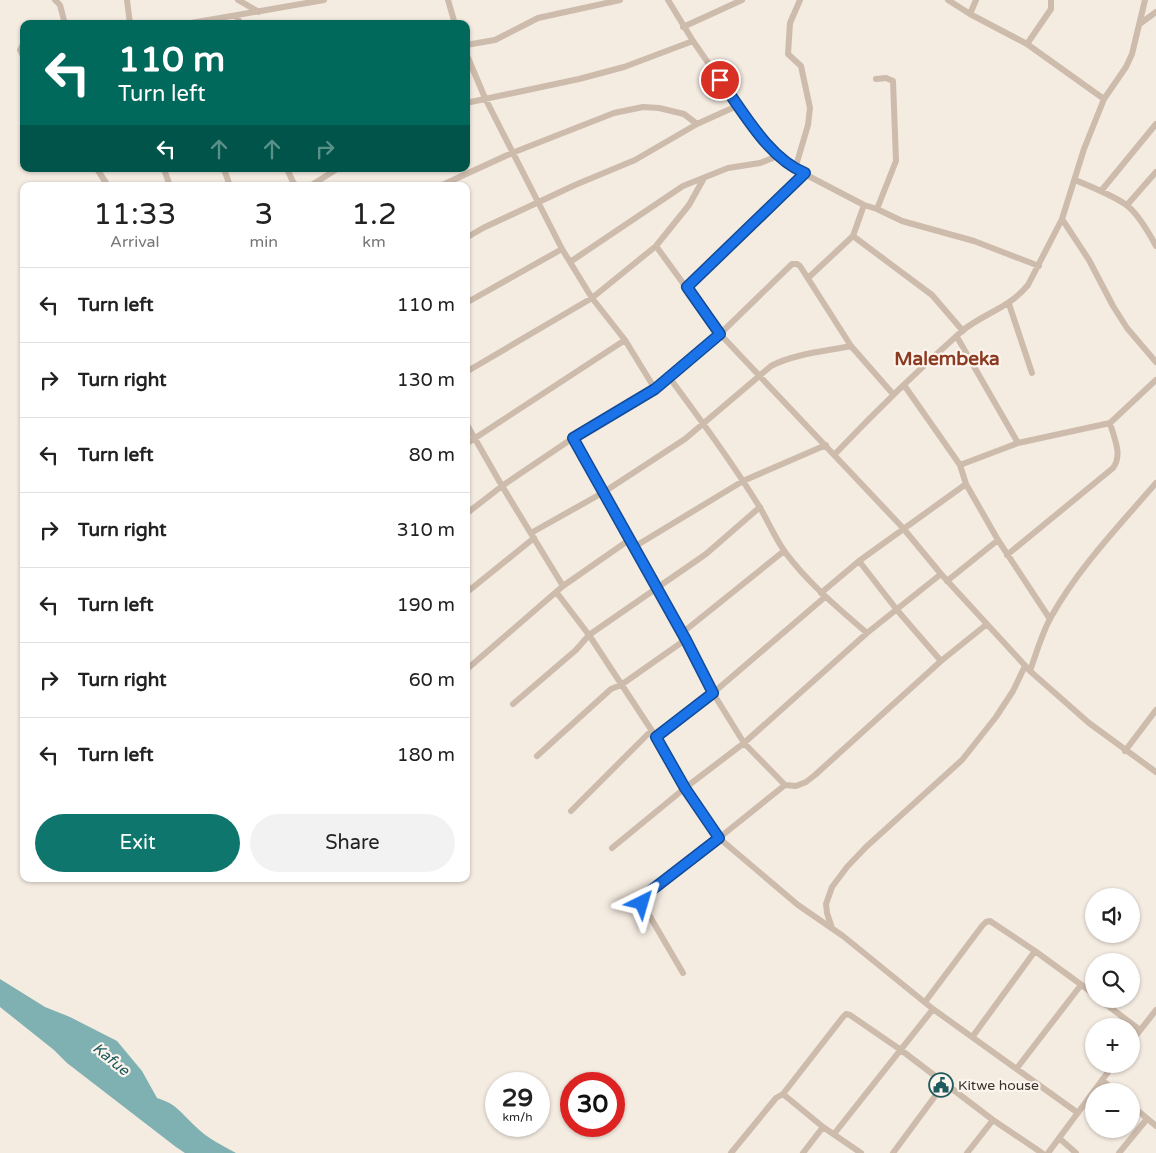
<!DOCTYPE html>
<html lang="en">
<head>
<meta charset="utf-8">
<style>
	:root { --surface:#fff; --page:#f2f2f2; --text:#222; --muted:#767676; --line:#e0e0e0; --accent:#0f766e }
	body { margin:0; font-family:"Varela Round",sans-serif; background:var(--page); color:var(--text); height:100vh; display:flex; flex-direction:column; font-size:19px; white-space:nowrap }
	* { box-sizing:border-box; margin:0 }
	p { font-size:16px; color:var(--muted) }
	.icon { flex:none; width:28px; height:28px; fill:none; stroke:currentColor; stroke-width:2; stroke-linecap:round; stroke-linejoin:round }
	.map { position:relative; flex:1; overflow:hidden }
	.drawer { position:absolute; left:20px; top:182px; width:450px; height:700px; display:flex; flex-direction:column; background:var(--surface); border-radius:10px; box-shadow:0 1px 4px #0004 }
	.drawer>* { flex:none }
	.banner { position:absolute; left:20px; top:20px; width:450px; height:152px; border-radius:10px; box-shadow:0 1px 4px #0004; background:#00695c; color:#fff; overflow:hidden }
	.fabs { position:absolute; left:1085px; top:888px; display:grid; gap:10px }
	.fabs a { display:grid; place-items:center; width:55px; height:55px; border-radius:50%; background:var(--surface); box-shadow:0 1px 4px #0004; font-size:25px }
	.speed { position:absolute; left:485px; top:1072px; display:flex; gap:10px; font-size:25px; font-weight:700; text-align:center }
	.speed>* { display:grid; place-content:center; width:65px; height:65px; border-radius:50%; background:var(--surface); box-shadow:0 1px 4px #0004; line-height:1 }
	.speed small { font-size:12px; font-weight:400 }
	.speed .limit { border:8px solid #d22; background:#fff; color:#111 }
	.pin { position:absolute; display:grid; place-items:center; width:42px; height:42px; color:#fff; margin:-21px; border:2px solid #fff; border-radius:50%; box-shadow:0 1px 5px #0007 }
	.me { position:absolute; width:55px; margin:-28px; rotate:40deg; stroke-linejoin:round; filter:drop-shadow(0 0 4px #0008) }
	.turn { display:flex; align-items:center; gap:18px; height:105px; padding:0 15px; font-size:22px }
	.turn .icon { width:65px; height:65px; stroke-width:2.5 }
	.turn b { display:block; font-size:35px; line-height:42px }
	.lanes { display:flex; align-items:center; height:48px; padding:0 15px; background:#0003; justify-content:center; gap:25px; direction:ltr }
	.lanes .off { opacity:.35 }
	.eta { display:flex; justify-content:space-evenly; align-items:center; height:85px; text-align:center }
	.eta b { font-size:30px; font-weight:600; line-height:35px }
	.primary-button { display:flex; gap:10px; margin-top:auto; padding:10px 15px }
	.primary-button a { flex:1; height:58px; border-radius:30px; background:var(--accent); color:#fff; font-size:20px; font-weight:600; line-height:58px; text-align:center }
	.primary-button a+a { background:var(--page); color:var(--text) }
	ul { padding:0; list-style:none }
	li { display:flex; align-items:center; gap:15px; height:75px; padding:0 15px; border-top:1px solid var(--line) }
	li div { flex:1 }
	li b { display:block; font-size:19px }
	li em { font-style:normal }
	.map>svg:first-child { display:block }
	.water { fill:#7fb0b2 }
	.lines { fill:none; stroke-linecap:round; stroke-linejoin:round }
	.minor { stroke:#cdbbac; stroke-width:6 }
	.route-casing { stroke:#114b97; stroke-width:12 }
	.route { stroke:#1a73e8; stroke-width:9 }
	.labels { text-anchor:middle; dominant-baseline:central; stroke-width:4.5; stroke-linejoin:round; paint-order:stroke }
	.poi-label { font-size:14px; fill:#3b302b; stroke:#fbf5ee; text-anchor:start }
	.water-label { font-size:15px; font-style:italic; fill:#1f5a5e; stroke:#fbf5ee }
	.district-label { font-size:19px; font-weight:bold; fill:#8c3b22; stroke:#fbf5ee }
</style>
</head>
<body>
<div class="map">
<svg width="1156" height="1153" viewBox="0 0 1156 1153">
	<rect width="100%" height="100%" fill="#f4ebe1"/>
	<path class="water" d="M0,979L45,1007L70,1017L117,1041L142,1071L157,1098C177,1104 181,1113 195,1126C207,1138 221,1145 236,1153H185L176,1147L67,1063L54,1050L0,1007Z"/>
	<g class="lines">
		<path class="minor" d="M55,0L60,5L65,24
			M127,0L130,24
			M238,0L259,12
			M448,0L455,24
			M668,0L693,41L720,80L765,142L778,156L795,169L864,205L877,209L902,221L974,241L1039,266
			M948,0L970,14L1027,44L1104,99
			M970,14L976,0
			M237,16L240,24
			M1141,23L1156,12
			M185,24L324,0
			M683,27L742,0
			M24,43L20,50L24,58
			M1027,44L1051,9V0
			M466,45L495,40L538,18L620,0
			M466,53L485,98L562,249L592,298L625,340L655,389
			M876,79L886,78L893,81L896,161L877,209
			M466,103L579,79L624,67L693,41
			M97,169L108,186
			M164,169L170,186
			M224,169L230,186
			M287,169L293,182L297,186
			M795,169L808,125L810,108L801,66L788,54L790,23L800,0
			M1075,180C1092,187 1110,194 1125,204C1137,212 1149,233 1156,246
			M310,186L337,169
			M440,186L512,153L614,113L643,107L659,108L684,114L697,124
			M1101,191L1156,124
			M1127,205L1156,172
			M1062,219L1089,260L1113,306L1127,328L1156,362
			M853,236L932,295L963,331
			M466,238L483,228L575,185L635,160L697,124L739,105
			M656,246L720,334L903,528L941,574L1030,671L1089,723L1156,772
			M570,262L683,186L728,168L760,163L778,156
			M808,278L853,236L864,205
			M687,287L805,173
			M466,303L562,249
			M1009,304L1032,373
			M957,337L1018,443
			M466,372L592,298L656,246L689,205L704,178
			M669,377C700,419 731,461 759,506C768,521 775,538 785,552C808,583 838,608 867,633
			M904,385L960,465L966,484L998,540L1050,619
			M466,423L502,486L563,586
			M573,438L685,640L713,693L744,743L785,785L796,786L806,782L815,775L941,661L987,624
			M466,444L625,340
			M835,454C876,411 918,370 962,331C984,313 1008,309 1028,285L1062,219L1084,149L1104,99L1126,67L1132,54L1145,0
			M960,465L1018,443L1110,423L1156,380
			M466,514L502,486L573,438L655,389L720,334L792,264H797L800,266L851,346L893,394
			M531,533L604,492L685,439L771,366C793,354 827,351 851,346
			M634,547L743,481L826,445
			M1007,555L1113,468C1123,455 1114,438 1110,423
			M859,561L897,610L941,661
			M947,581L998,540
			M466,593L534,538
			M557,593L589,635L656,737L685,788L719,838L798,905L843,936L933,1009L1078,1113
			M821,593L859,561L966,484
			M682,633L784,551
			M466,670L563,586L629,540
			M1030,671C1036,654 1042,633 1051,617C1079,567 1119,526 1156,483
			M513,704L576,650L589,635L706,554L760,507
			M656,737L713,693L825,597
			M1125,751L1156,710
			M537,756L611,689L621,685L685,640
			M571,811L651,731
			M612,848L685,788L744,743L867,633L941,574
			M832,928L827,913L826,904L832,887L847,867L866,847L962,760L996,717L1013,691L1025,666
			M683,973L645,908L642,899L644,896L719,838L785,785
			M1099,999L1140,1030
			M925,1002L982,926L986,922L990,921L1035,951L1094,994
			M973,1036L1035,951
			M1131,1042L1156,1010
			M1017,1068L1081,985
			M1102,1080L1115,1091
			M783,1094L843,1017L846,1014L850,1015L901,1050L993,1120L1042,1153
			M1131,1105L1156,1126
			M834,1134L933,1009
			M1059,1138L1076,1153
			M731,1153L776,1098L783,1094L823,1127L861,1153
			M803,1153L823,1127
			M893,1153L944,1084
			M967,1153L993,1120
			M1048,1153L1114,1064
			M1119,1153L1147,1119"/>
	</g>
	<g class="lines">
		<g class="route-casing">
			<path id="route" d="M642,903V899L644,896L719,838L685,788L656,737L713,693L686,640L573,438L655,389L720,334L687,287L805,173C768,158 743,111 720,80"/>
		</g>
		<use href="#route" class="route"/>
	</g>
	<defs>
		<g id="civic-ring" transform="scale(1.25)"><circle r="9.5" fill="#fbf5ee" stroke="#1f5a5e" stroke-width="1.5"/><path d="M-.6-6.5H3V-4.5H.6V-3L4-1V1h2V6H-6V1h2V-1L-.6-3ZM-1.2 2.5V6h2.4V2.5Z" fill="#1f5a5e"/></g>
	</defs>
	<g fill-rule="evenodd">
		<use href="#civic-ring" x="941" y="1085"/>
	</g>
	<g class="labels">
		<g class="poi-label">
			<text x="958" y="1085">Kitwe house</text>
		</g>
		<g class="water-label">
			<text transform="translate(111 1059) rotate(39)">Kafue</text>
		</g>
		<g class="district-label">
			<text x="947" y="359">Malembeka</text>
		</g>
	</g>
</svg>
<div class="fabs">
<a><svg class="icon" aria-label="sound" viewBox="0 0 24 24"><path d="M4 9h4l5-4v14l-5-4H4zM17 9q2 3 0 6"/></svg></a>
<a><svg class="icon" aria-label="search" viewBox="0 0 24 24"><circle cx="10" cy="10" r="6"/><path d="M15 15l6 6"/></svg></a>
<a>+</a>
<a>−</a>
</div>
<div class="speed"><div>29<small>km/h</small></div><div class="limit">30</div></div>
<div class="pin" style="left:720px;top:80px;background:#d93025"><svg class="icon" aria-label="arrive" viewBox="0 0 24 24"><path d="M6 21V4h12l-3 4 3 4H6"/></svg></div>
<svg class="me" style="left:642px;top:903px" viewBox="-20 -20 40 40"><path d="M0-17L14 15 0 8-14 15z" fill="#1a73e8" stroke="#fff" stroke-width="4"/></svg>
<div class="banner">
<div class="turn"><svg class="icon" aria-label="left" viewBox="0 0 24 24"><path d="M17 20v-9H6M10 6l-5 5 5 5"/></svg><div><b>110 m</b>Turn left</div></div>
<div class="lanes"><svg class="icon" aria-label="left" viewBox="0 0 24 24"><path d="M17 20v-9H6M10 6l-5 5 5 5"/></svg><svg class="icon off" aria-label="ahead" viewBox="0 0 24 24"><path d="M12 20V5M6 11l6-6 6 6"/></svg><svg class="icon off" aria-label="ahead" viewBox="0 0 24 24"><path d="M12 20V5M6 11l6-6 6 6"/></svg><svg class="icon off" aria-label="right" viewBox="0 0 24 24"><path d="M7 20v-9h11M14 6l5 5-5 5"/></svg></div>
</div>
<section class="drawer">
<div class="eta">
<div><b>11:33</b><p>Arrival</p></div>
<div><b>3</b><p>min</p></div>
<div><b>1.2</b><p>km</p></div>
</div>
<ul>
<li><svg class="icon" aria-label="left" viewBox="0 0 24 24"><path d="M17 20v-9H6M10 6l-5 5 5 5"/></svg><div><b>Turn left</b></div><em>110 m</em></li>
<li><svg class="icon" aria-label="right" viewBox="0 0 24 24"><path d="M7 20v-9h11M14 6l5 5-5 5"/></svg><div><b>Turn right</b></div><em>130 m</em></li>
<li><svg class="icon" aria-label="left" viewBox="0 0 24 24"><path d="M17 20v-9H6M10 6l-5 5 5 5"/></svg><div><b>Turn left</b></div><em>80 m</em></li>
<li><svg class="icon" aria-label="right" viewBox="0 0 24 24"><path d="M7 20v-9h11M14 6l5 5-5 5"/></svg><div><b>Turn right</b></div><em>310 m</em></li>
<li><svg class="icon" aria-label="left" viewBox="0 0 24 24"><path d="M17 20v-9H6M10 6l-5 5 5 5"/></svg><div><b>Turn left</b></div><em>190 m</em></li>
<li><svg class="icon" aria-label="right" viewBox="0 0 24 24"><path d="M7 20v-9h11M14 6l5 5-5 5"/></svg><div><b>Turn right</b></div><em>60 m</em></li>
<li><svg class="icon" aria-label="left" viewBox="0 0 24 24"><path d="M17 20v-9H6M10 6l-5 5 5 5"/></svg><div><b>Turn left</b></div><em>180 m</em></li>
</ul>
<div class="primary-button"><a>Exit</a><a>Share</a></div>
</section>
</div>
</body>
</html>
